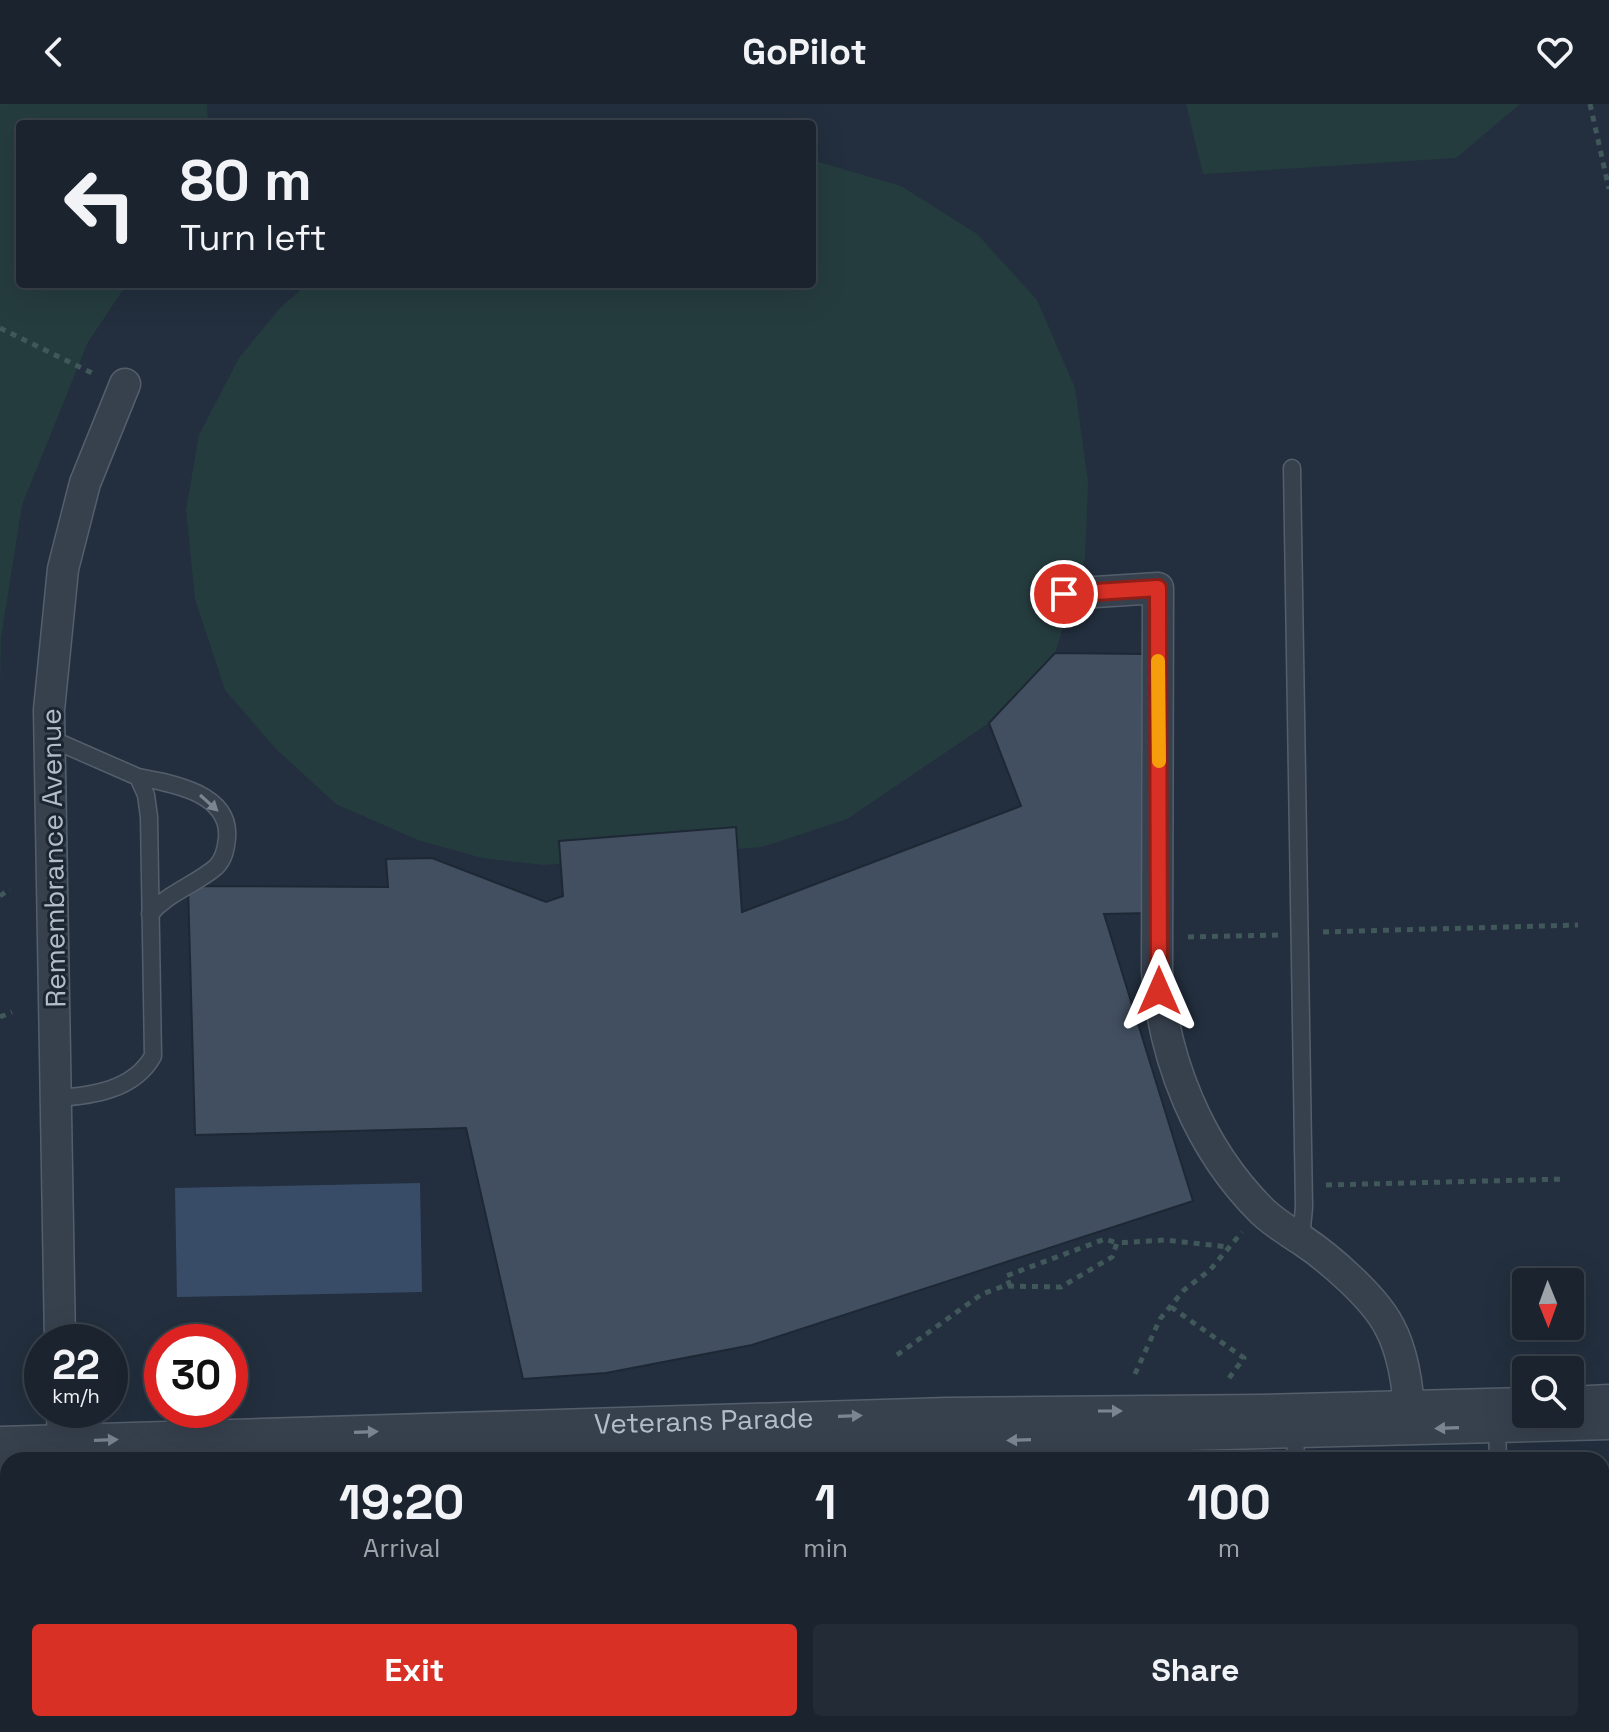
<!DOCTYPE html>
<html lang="en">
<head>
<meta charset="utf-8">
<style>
	:root { --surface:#1a232e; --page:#232b36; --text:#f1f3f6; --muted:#9fa4aa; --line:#38404a; --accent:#d93025 }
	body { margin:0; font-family:"Space Grotesk",sans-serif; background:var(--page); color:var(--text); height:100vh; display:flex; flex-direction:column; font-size:30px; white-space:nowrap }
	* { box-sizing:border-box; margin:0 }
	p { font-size:26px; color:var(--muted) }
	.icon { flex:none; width:44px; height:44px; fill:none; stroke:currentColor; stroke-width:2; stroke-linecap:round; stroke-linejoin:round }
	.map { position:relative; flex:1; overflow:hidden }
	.sheet { position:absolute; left:0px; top:1348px; width:1610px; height:280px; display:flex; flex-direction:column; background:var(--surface); border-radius:24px 24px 0 0; box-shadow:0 8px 32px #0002,0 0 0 2px var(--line) }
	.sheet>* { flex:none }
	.top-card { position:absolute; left:16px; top:16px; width:800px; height:168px; border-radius:8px; box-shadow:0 8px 32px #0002,0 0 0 2px var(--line); background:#1a232e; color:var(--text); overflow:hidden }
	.needle { width:52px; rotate:179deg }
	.tools { position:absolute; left:1512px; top:1164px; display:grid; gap:16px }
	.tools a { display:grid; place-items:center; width:72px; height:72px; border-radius:8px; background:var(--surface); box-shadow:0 8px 32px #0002,0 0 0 2px var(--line); font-size:40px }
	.speed { position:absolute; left:24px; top:1220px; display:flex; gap:16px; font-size:40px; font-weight:700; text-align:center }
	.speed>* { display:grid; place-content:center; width:104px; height:104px; border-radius:50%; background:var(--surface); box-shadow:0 8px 32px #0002,0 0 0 2px var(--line); line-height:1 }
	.speed small { font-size:20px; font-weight:400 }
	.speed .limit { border:12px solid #d22; background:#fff; color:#111 }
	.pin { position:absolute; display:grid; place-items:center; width:68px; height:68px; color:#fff; margin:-34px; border:4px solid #fff; border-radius:50%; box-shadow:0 2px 8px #0007 }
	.me { position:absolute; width:88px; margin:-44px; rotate:0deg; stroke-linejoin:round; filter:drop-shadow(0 0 6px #0008) }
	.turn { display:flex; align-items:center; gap:28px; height:168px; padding:0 32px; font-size:36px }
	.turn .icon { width:104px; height:104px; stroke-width:2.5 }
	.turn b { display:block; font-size:56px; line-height:68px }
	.eta { display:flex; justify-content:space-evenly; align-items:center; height:136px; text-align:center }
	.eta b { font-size:48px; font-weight:600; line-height:56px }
	.cta { display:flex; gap:16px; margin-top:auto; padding:16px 32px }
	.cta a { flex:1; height:92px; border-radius:8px; background:var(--accent); color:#fff; font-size:32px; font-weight:600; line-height:92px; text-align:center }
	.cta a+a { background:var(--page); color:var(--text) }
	header { display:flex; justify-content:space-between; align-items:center; height:104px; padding:0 32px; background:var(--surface); font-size:36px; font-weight:600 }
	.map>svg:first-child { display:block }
	.green { fill:#253c3f }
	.water { fill:#384c68 }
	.building { fill:#424f60; stroke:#1e2835; stroke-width:2 }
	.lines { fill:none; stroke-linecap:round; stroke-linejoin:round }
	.service-casing { stroke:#555f6c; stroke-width:19 }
	.minor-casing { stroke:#555f6c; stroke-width:33 }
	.path { stroke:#405859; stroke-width:5; stroke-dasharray:6 6; stroke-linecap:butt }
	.service { stroke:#37414e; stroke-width:16 }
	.minor { stroke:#37414e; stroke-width:30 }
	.oneway { fill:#7b8592 }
	.route-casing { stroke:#8d1f18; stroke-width:20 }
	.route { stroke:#d93025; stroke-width:14 }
	.slow { stroke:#f59e0b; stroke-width:14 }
	.labels { text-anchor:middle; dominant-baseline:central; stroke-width:6; stroke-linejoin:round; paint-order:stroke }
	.street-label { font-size:28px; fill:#b3bcc9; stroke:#1c2633 }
</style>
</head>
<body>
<header><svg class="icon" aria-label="back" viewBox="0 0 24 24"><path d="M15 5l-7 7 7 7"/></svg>GoPilot<svg class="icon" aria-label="heart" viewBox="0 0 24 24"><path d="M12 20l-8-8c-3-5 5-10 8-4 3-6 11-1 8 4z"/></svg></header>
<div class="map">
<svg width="1609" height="1628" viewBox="0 0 1609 1628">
	<rect width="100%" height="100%" fill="#232f3e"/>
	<path class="green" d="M0,0H207L208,20H20V180H127L88,238L22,401L1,534L0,586Z
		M1186,0H1520L1456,54L1203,70Z
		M812,56L901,82L977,130L1037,196L1075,284L1088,377L1085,455L1055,549L989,619L847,715L762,743L544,761L482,754L418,736L336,700L276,645L225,586L195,495L186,406L199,331L239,254L281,203L308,180H812Z
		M103,1620H913V1628H103Z"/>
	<path class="water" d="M420,1079L422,1188L177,1193L175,1084Z"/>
	<path class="building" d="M1055,549L1143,550L1151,809L1104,810L1193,1097L752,1241L606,1269L523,1275L466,1024L195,1031L188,782L388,783L386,755L432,754L546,798L563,792L559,737L736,723L742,808L1021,702L989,619Z"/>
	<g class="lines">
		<g class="service-casing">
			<path id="service" d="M1292,364L1304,1103L1301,1135
				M49,634L138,673L146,691L149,713L153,952C134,986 92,992 56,994
				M138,673C171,679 231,689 227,734C226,745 224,755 216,763C195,781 169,788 150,810
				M1497,1322L1498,1356
				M1295,1328L1296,1356
				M1028,1620V1628
				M1205,1620V1628"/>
		</g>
		<g class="minor-casing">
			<g id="minor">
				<path d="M1064,490L1158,484L1157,867C1163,955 1199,1045 1263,1108C1276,1120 1288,1127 1302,1136C1329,1154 1374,1193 1389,1222C1405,1251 1409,1290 1410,1323"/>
				<path d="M60,1238L49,606L63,465L85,379L125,280"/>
				<path d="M1570,1298L1609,1296"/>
				<path d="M62,1306L63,1356"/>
				<path id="s1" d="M0,1338L947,1309L1261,1306L1526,1299"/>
				<path d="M231,1356L1609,1320"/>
				<path d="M0,1363H8"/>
				<path d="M68,1620L69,1628"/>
				<path d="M953,1620L954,1628"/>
			</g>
		</g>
		<path class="path" d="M1590,0L1609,85
			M0,224L96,271
			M0,792L10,785
			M1323,828L1578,821
			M1188,833L1278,831
			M0,913L12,908
			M1326,1081L1565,1075
			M1010,1182L1006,1172L1105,1135L1117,1139
			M1171,1203L1244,1254L1229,1274
			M897,1251L982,1190L1004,1182L1061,1183L1112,1153L1117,1139L1165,1136L1229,1143
			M1135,1270L1160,1215L1184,1186L1210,1166L1242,1128"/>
		<use href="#service" class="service"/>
		<use href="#minor" class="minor"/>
	</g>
	<defs><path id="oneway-solid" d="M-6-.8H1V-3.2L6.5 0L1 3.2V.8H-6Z" transform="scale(2)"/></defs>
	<g class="oneway">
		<use href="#oneway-solid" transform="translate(209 699) rotate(42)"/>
		<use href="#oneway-solid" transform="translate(1110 1307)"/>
		<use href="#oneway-solid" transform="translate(850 1312) rotate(-2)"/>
		<use href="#oneway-solid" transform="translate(1447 1324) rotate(178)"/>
		<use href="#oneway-solid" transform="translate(366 1328) rotate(-2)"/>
		<use href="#oneway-solid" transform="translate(106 1336) rotate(-2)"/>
		<use href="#oneway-solid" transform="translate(1019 1336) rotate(178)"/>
	</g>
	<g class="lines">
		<g class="route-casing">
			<path id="route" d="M1064,490L1158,484L1159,887"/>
		</g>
		<use href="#route" class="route"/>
		<path class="slow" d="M1158,557L1159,657"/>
	</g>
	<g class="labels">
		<g class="street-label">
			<text transform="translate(53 754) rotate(-91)">Remembrance Avenue</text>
			<text stroke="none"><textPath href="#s1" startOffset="704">Veterans Parade</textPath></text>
		</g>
	</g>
</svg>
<div class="tools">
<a><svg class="needle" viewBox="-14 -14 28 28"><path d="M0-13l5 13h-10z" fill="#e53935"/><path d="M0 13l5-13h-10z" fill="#9fa4aa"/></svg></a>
<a><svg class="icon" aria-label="search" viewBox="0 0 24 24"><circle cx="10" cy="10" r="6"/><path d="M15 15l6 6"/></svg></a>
</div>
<div class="speed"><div>22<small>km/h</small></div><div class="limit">30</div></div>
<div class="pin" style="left:1064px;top:490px;background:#d93025"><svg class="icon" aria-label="arrive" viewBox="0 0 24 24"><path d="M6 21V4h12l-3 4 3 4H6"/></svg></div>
<svg class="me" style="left:1159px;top:887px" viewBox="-20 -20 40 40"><path d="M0-17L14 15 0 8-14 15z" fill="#d93025" stroke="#fff" stroke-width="4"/></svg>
<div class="top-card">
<div class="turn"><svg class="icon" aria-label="left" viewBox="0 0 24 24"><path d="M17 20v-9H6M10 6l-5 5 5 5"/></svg><div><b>80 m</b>Turn left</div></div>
</div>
<section class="sheet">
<div class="eta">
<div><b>19:20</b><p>Arrival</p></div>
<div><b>1</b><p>min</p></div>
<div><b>100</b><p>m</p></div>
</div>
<div class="cta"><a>Exit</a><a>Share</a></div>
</section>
</div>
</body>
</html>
